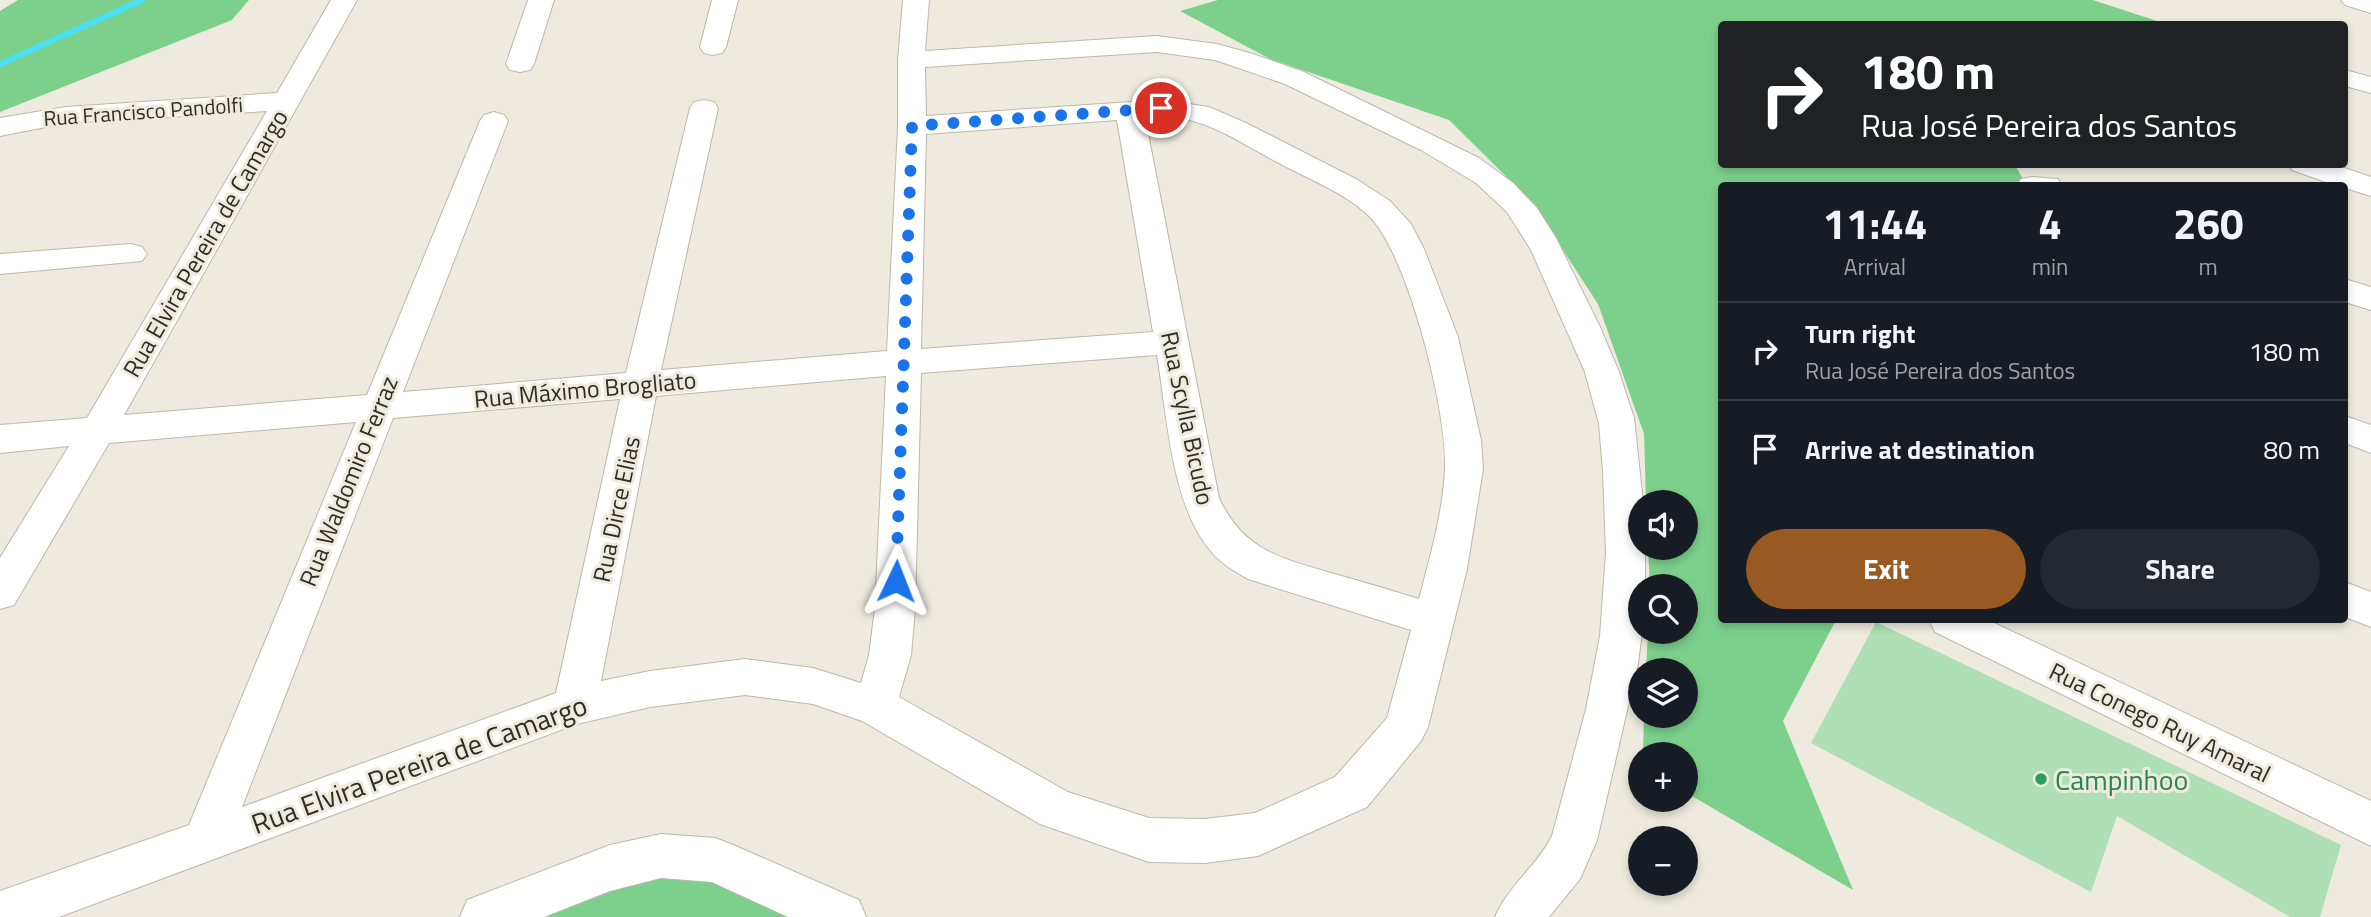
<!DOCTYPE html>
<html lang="en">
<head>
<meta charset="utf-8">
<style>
	:root { --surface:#171b24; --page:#242831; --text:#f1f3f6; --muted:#9ea1a6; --line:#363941; --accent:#995923 }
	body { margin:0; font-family:"Titillium Web",sans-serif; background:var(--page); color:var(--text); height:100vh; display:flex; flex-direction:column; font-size:26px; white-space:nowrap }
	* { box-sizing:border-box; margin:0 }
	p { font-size:23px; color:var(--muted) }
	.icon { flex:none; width:38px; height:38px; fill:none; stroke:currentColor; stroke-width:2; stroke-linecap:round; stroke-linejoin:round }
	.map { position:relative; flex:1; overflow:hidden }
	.panel { position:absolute; left:1718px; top:182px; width:630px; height:441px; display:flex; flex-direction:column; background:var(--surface); border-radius:7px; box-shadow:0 4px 10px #0003 }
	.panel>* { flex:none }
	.banner { position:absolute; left:1718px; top:21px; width:630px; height:147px; border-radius:7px; box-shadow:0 4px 10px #0003; background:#202124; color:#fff; overflow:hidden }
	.controls { position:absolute; left:1628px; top:490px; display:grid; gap:14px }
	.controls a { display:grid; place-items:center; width:70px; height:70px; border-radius:50%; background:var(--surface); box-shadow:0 4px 10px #0003; font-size:35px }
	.pin { position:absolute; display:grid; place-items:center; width:60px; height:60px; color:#fff; margin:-30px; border:4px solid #fff; border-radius:50%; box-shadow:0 2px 7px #0007 }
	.me { position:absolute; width:77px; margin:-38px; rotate:2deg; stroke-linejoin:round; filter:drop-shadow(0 0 5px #0008) }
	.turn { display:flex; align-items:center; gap:24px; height:147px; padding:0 28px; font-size:32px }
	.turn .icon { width:91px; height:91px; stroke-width:2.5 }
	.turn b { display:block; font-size:49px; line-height:60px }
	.eta { display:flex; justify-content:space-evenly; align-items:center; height:119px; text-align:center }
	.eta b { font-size:42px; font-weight:700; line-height:49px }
	.cta { display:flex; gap:14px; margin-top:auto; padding:14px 28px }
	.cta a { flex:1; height:80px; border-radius:42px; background:var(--accent); color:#fff; font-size:28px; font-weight:700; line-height:80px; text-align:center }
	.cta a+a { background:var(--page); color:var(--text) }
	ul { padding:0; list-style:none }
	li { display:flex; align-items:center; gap:21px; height:98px; padding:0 28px; border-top:2px solid var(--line) }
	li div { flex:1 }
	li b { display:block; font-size:26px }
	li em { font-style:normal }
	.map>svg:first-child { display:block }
	.green { fill:#aedfb5 }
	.forest { fill:#7dd08c }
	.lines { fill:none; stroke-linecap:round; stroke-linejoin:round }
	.stream { stroke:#49e0f4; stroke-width:6 }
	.minor-casing { stroke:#bbb8ab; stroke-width:2 }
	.minor { fill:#fff; fill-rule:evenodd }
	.route { stroke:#1a73e8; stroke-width:12; stroke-dasharray:0 21.6 }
	.leisure-dot { fill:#2e9e5b; stroke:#eeebde; stroke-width:2.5 }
	.labels { text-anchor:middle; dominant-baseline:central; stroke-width:6; stroke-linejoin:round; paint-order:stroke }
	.far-street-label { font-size:21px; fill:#2e2d28; stroke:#eeebde }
	.street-label { font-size:24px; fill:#2e2d28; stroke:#eeebde }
	.near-street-label { font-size:28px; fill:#2e2d28; stroke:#eeebde }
	.near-leisure-label { font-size:28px; fill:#27864d; stroke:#eeebde; text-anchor:start }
</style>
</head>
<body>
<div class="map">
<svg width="2371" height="917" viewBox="0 0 2371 917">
	<rect width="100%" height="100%" fill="#eeebde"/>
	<path class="green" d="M1876,622L2341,845L2320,917H2290L2117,816L2091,892L1811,743Z"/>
	<path class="forest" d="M18,0H249L232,20L0,112V11Z
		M1218,0H2093L2157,21V24H1722V164L2015,165L2023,179L2020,186H1722V620H1836L1783,721L1853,890L1685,792V754H1643L1644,716H1685V670H1646L1648,632H1685V586H1650L1648,548H1685V502H1646L1644,434L1598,304L1531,201L1449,120L1270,59L1180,11Z
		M655,868L734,879L804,917H529Z"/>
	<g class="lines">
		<path class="stream" d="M0,64L142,0"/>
		<g class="minor-casing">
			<path id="minor" d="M331,0H357L124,415L367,395L480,121L484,115L494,112L504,115L508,121L403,392L626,373L690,108L694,102L704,100L714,102L718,108L661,370L887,351L898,126V60L903,0H929L925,51L1157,36L1217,44L1253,54L1304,72L1479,158L1513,183L1537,208L1556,238L1600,327L1619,372L1634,418L1643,502H1640V548H1645V586H1640L1642,632L1638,663L1597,840L1580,879L1549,917H1495C1508,886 1537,866 1552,836L1586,709L1600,636L1606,553L1603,471L1599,424L1585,372L1531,250L1507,212L1476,183L1421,150L1285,84L1215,60L1157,52L925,67L926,116L1161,100L1209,107L1246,123L1356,179L1390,201L1411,224L1424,249L1458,337L1481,440L1483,469L1467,569L1428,727L1421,741L1367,807L1258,856L1205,863L1149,862L1040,824L862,721L813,704L745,695L650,707L577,724L59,917H0V891L189,825L356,422L109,443L14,605L0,609V558L69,446L0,453V425L87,418L267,111L66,123L0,136V118L66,107L277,93ZM1161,116C1171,118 1183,118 1193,121C1223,129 1251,149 1279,163C1308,179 1346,193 1370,217C1408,255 1448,414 1445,469C1443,512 1430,557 1419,599C1390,590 1360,581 1331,573C1280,558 1243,550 1219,498L1145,118ZM1117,120L1153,332L921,349L926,134ZM1157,355C1167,414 1171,504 1210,550C1220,563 1234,571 1248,579L1411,630L1387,718L1335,777L1255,813L1205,819L1149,818L1068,792L899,697L911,655L915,609L921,373ZM886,376L875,609L869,655L861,683L813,668L745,659L650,671L601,681L656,396ZM620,399L556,693L242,807L393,418Z
				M528,0H554L534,64L530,70L520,72L510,70L506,64Z
				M712,0H738L726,47L722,53L713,55L704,53L700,47Z
				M2341,0H2371V13L2345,5Z
				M2345,70L2371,77V93L2345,86Z
				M2288,164H2333L2371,177V196L2345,188V186H2337L2292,170Z
				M2032,177L2058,179L2062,186H2017L2021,179Z
				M131,244L142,247L147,254L142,261L0,274V254Z
				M2345,279L2371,287V310L2345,302Z
				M2345,416L2371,425V453L2345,443Z
				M2345,582L2371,592V627L2345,617Z
				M1929,620H1988L2371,801V846L1935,632Z
				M661,834L715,838L731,844L859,900L866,917H788L712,882L661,878L610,891L544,917H460L467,900L610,845Z"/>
		</g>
		<use href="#minor" class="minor"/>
	</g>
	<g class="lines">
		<path class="route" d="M896,581L912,126L1161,108"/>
	</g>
	<circle class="leisure-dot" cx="2041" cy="779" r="7"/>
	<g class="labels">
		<g class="far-street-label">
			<text transform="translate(143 111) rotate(-4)">Rua Francisco Pandolfi</text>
		</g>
		<g class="street-label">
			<text transform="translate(205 243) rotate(-60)">Rua Elvira Pereira de Camargo</text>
			<text transform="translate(585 389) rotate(-5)">Rua Máximo Brogliato</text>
			<text transform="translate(1188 418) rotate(78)">Rua Scylla Bicudo</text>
			<text transform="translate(348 481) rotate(-68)">Rua Waldomiro Ferraz</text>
			<text transform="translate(616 509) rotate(-78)">Rua Dirce Elias</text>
			<text transform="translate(2160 722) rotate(26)">Rua Conego Ruy Amaral</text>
		</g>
		<g class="near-street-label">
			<text transform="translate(419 764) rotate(-20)">Rua Elvira Pereira de Camargo</text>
		</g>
		<g class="near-leisure-label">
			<text x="2055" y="779">Campinhoo</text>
		</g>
	</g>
</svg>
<div class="controls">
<a><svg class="icon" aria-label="sound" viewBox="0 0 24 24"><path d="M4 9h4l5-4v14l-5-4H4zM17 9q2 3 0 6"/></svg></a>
<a><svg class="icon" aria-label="search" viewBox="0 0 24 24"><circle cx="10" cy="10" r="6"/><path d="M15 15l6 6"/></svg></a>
<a><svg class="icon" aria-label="layers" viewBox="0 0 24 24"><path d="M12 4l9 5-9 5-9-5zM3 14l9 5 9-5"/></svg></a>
<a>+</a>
<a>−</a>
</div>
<div class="pin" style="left:1161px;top:108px;background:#d93025"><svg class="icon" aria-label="arrive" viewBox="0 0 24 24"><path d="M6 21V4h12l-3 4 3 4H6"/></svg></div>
<svg class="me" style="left:896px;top:581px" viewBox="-20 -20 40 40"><path d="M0-17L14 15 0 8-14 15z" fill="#1a73e8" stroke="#fff" stroke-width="4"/></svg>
<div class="banner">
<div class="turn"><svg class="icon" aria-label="right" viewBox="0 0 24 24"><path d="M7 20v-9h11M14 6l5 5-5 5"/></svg><div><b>180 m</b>Rua José Pereira dos Santos</div></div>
</div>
<section class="panel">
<div class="eta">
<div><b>11:44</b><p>Arrival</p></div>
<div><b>4</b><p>min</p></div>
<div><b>260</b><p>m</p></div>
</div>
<ul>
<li><svg class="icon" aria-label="right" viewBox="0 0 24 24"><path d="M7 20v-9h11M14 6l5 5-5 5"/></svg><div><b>Turn right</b><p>Rua José Pereira dos Santos</p></div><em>180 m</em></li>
<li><svg class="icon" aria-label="arrive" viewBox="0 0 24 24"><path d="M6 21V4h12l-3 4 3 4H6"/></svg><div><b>Arrive at destination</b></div><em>80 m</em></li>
</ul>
<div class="cta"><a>Exit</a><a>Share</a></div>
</section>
</div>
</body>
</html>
